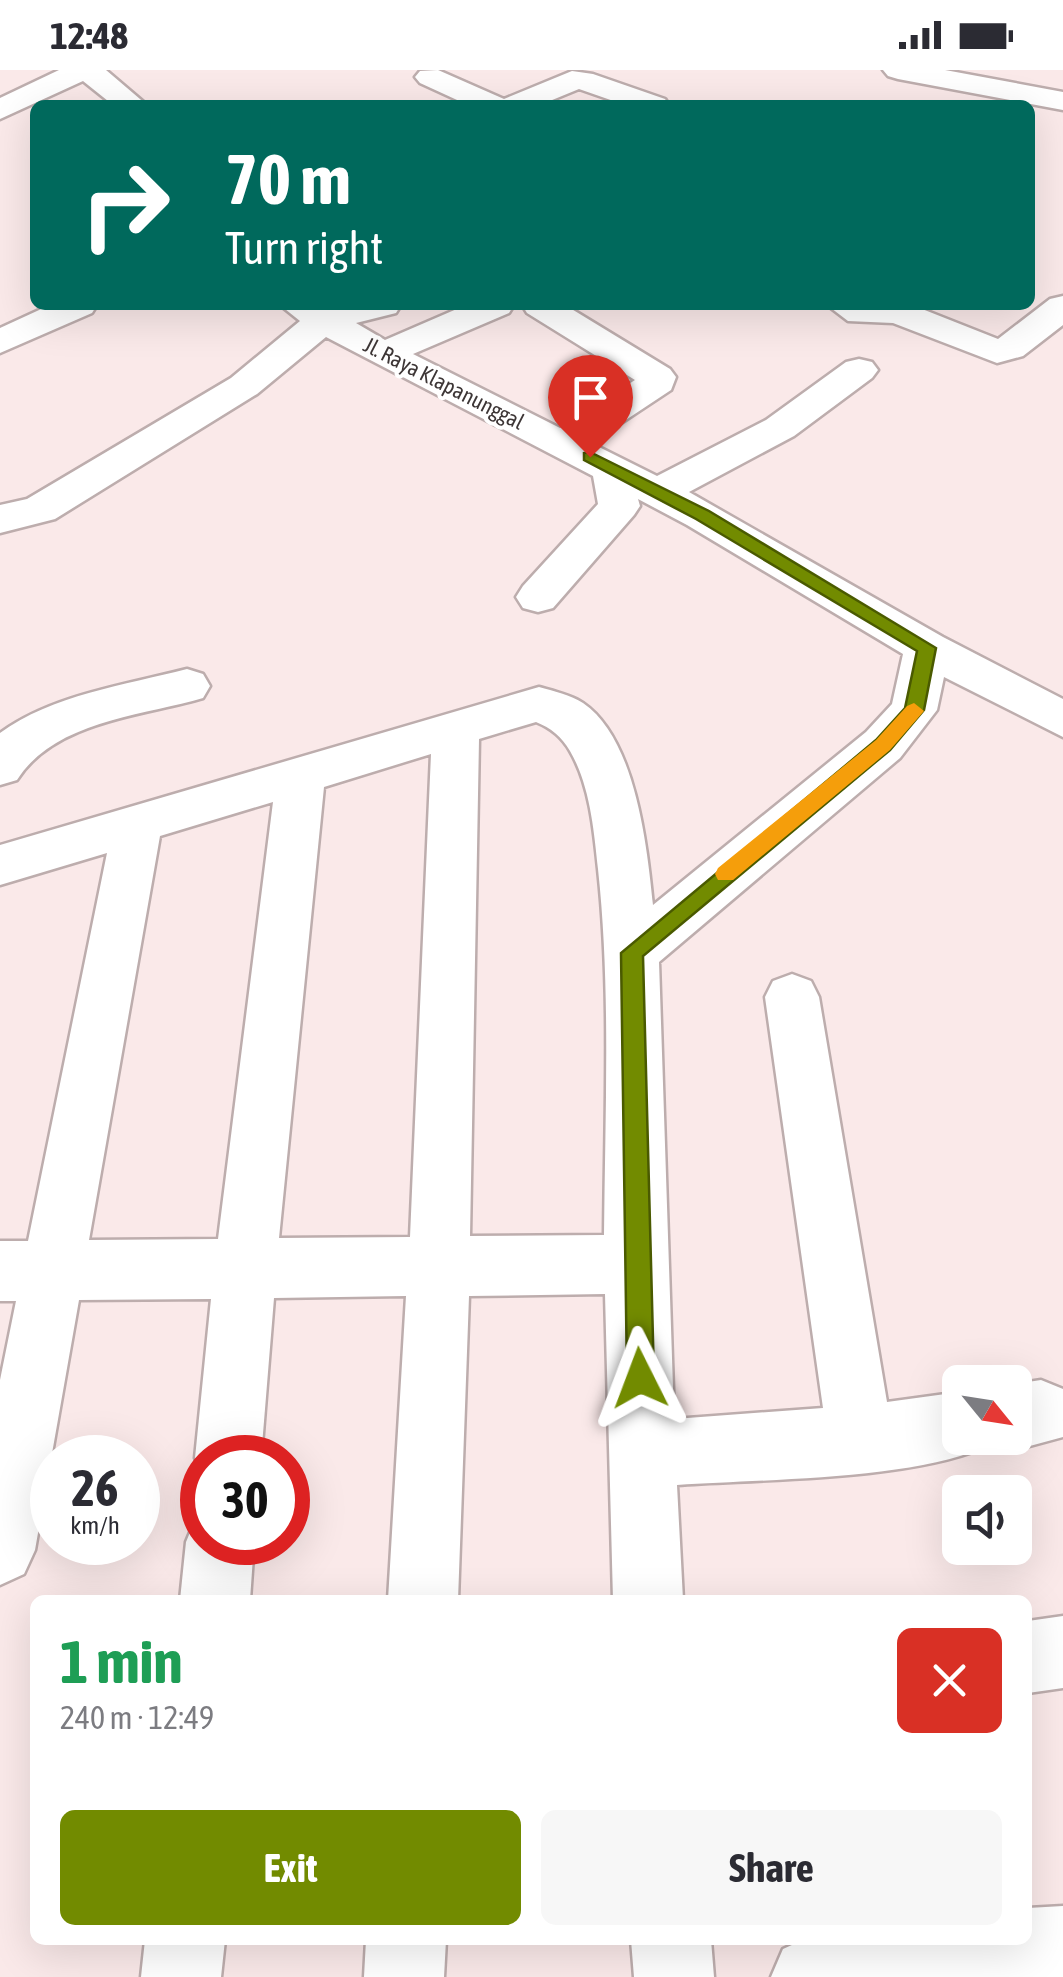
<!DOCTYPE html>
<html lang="en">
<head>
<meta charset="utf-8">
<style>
	:root { --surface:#fff; --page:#f7f7f7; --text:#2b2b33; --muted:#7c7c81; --accent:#728b00 }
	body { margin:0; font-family:"Asap Condensed",sans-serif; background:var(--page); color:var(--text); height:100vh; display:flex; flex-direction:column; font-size:38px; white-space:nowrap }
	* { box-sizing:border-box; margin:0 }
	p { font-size:32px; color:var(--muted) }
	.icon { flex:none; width:55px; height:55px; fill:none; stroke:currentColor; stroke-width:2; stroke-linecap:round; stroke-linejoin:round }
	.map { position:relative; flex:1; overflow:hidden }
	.drawer { position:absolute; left:30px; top:1525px; width:1002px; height:350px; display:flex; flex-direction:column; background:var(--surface); border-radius:15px; box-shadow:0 10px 40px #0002 }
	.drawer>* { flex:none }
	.top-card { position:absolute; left:30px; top:30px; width:1005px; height:210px; border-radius:15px; box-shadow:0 10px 40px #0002; background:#00695c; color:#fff; overflow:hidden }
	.needle { width:65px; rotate:120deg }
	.fabs { position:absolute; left:942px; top:1295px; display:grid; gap:20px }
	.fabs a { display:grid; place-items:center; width:90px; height:90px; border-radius:15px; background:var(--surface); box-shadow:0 10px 40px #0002; font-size:50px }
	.speed { position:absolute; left:30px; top:1365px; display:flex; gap:20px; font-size:50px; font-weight:700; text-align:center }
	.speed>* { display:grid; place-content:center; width:130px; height:130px; border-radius:50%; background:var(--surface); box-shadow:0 10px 40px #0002; line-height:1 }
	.speed small { font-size:25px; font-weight:400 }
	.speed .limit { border:15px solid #d22; background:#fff; color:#111 }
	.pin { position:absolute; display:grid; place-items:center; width:85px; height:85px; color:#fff; margin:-102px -42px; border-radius:50% 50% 50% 0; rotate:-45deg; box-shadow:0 0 10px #0007 }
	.pin .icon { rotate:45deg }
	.me { position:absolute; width:110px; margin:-55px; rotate:357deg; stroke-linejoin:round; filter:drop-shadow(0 0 8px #0008) }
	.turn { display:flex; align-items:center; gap:35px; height:210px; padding:0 30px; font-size:45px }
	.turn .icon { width:130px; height:130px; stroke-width:2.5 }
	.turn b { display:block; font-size:70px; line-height:85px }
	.round { display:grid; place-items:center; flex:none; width:105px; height:105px; border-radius:15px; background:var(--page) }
	.summary { display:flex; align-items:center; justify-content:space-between; height:170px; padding:0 30px }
	h1 { font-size:60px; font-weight:700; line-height:75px; color:#1e9e55 }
	.cta { display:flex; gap:20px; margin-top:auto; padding:20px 30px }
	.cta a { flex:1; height:115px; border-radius:15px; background:var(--accent); color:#fff; font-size:40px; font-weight:700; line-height:115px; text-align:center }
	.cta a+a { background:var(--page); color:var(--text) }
	.status { display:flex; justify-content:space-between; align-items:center; height:70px; padding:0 50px; background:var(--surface); direction:ltr }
	.status svg { height:28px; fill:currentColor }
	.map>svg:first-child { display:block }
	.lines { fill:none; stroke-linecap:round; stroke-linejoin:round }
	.minor-casing { stroke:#bdadad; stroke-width:5 }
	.minor { fill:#fff; fill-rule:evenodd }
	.route { fill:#728b00; stroke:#4a5a00; stroke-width:2.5 }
	.slow { fill:#f59e0b }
	.labels { text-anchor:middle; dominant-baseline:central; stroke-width:8; stroke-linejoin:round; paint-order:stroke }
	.far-street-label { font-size:22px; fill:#3d3636; stroke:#fff }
</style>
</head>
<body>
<div class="status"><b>12:48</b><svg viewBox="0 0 49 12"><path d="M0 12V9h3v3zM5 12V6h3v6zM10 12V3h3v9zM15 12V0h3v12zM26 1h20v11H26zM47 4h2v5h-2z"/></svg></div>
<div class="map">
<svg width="1063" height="1907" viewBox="0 0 1063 1907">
	<rect width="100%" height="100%" fill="#fae9e9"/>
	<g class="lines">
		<g class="minor-casing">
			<path id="minor" d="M59,0H106L147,35H113L83,11L0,49V28Z
				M438,0L504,29L572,1L593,4L665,29L669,35H625L579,19L540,35H468L420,13L415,7L420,1Z
				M883,0H945L1063,22V40L898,9L888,6Z
				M1063,226V255L1023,286L997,293L893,253L848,251L827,235H912L998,269L1050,229Z
				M50,235H97L92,243L0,283V258Z
				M280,235L330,238L401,235L396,243L356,253L385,270L466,235H514L509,243L413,284L560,358L635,310L527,243L522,235H565L670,299L676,307L671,320L591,373L657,406L766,350L846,292L859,289L872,292L878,300L872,308L794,366L689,422L943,567L1063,629V667L944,607L937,640L900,688L659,892L674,1349L823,1338L765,927L773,911L792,904L811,911L819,927L887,1332L960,1322V1368H988L983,1378C906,1410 764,1409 677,1415L683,1530H613L605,1224L469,1226L458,1530H388L406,1226L274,1228L261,1388H202V1407L195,1388L211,1229L79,1230L35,1480L24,1504L0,1515V1310L16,1231H0V1171H28L107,783L0,815V775L539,617C553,621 571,625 583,633C636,669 647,777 653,835L866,662L892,634L903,584L687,455L638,429L640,436L634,445L553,538L538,542L523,538L516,527L523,516L598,434L593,406L326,267L257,324L55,449L0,463V435L27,429L231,308L300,251ZM536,652C551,658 562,667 570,681C590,715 594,761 598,799C611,920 605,1043 604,1165L470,1166L479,669ZM431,684L410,1167L279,1168L324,717ZM273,732L218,1169L89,1170L160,766Z
				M187,599L203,604L210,616L203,628C142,646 54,651 17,710L0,715V663C52,625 125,615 187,599Z
				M1041,1310L1063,1319V1367L1015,1380L992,1370L1015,1368V1314Z
				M202,1445V1472H254L250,1530H180L186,1472L196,1448Z
				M1063,1546V1618L1028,1623V1551Z
				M1063,1836V1907H771L783,1879L803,1870H1028V1838Z
				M145,1870H225L221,1907H141Z
				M366,1870H446L444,1907H364Z
				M631,1870H711L714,1907H634Z"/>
		</g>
		<use href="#minor" class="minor"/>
	</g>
	<path class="route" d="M590,382L709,441L936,578L924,640L890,680L643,886L654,1308L650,1317L640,1321L631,1317L627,1308L621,883L876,670L905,638L917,581L696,449L584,390V383Z"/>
	<path class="slow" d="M914,633L924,641L890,680L733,810H718L715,804L718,798L876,670L907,636Z"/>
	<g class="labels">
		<g class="far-street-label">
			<text transform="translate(444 313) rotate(27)">Jl. Raya Klapanunggal</text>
		</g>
	</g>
</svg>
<div class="fabs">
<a><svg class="needle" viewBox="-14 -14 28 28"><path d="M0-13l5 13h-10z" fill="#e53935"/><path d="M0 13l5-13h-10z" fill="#7c7c81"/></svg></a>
<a><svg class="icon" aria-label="sound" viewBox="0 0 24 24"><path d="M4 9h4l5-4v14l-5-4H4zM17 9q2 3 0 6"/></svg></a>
</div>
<div class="speed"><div>26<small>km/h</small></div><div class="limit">30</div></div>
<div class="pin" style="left:590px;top:387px;background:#d93025"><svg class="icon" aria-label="arrive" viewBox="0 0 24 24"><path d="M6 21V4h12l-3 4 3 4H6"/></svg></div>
<svg class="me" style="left:640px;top:1308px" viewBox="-20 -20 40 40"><path d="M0-17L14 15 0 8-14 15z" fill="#728b00" stroke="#fff" stroke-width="4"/></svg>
<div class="top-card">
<div class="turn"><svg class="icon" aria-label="right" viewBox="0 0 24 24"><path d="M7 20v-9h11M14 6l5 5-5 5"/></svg><div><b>70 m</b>Turn right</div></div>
</div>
<section class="drawer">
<div class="summary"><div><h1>1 min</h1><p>240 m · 12:49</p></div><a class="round" style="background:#d93025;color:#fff"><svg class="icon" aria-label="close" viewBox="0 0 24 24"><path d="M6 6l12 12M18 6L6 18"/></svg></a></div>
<div class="cta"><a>Exit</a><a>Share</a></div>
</section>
</div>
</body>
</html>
